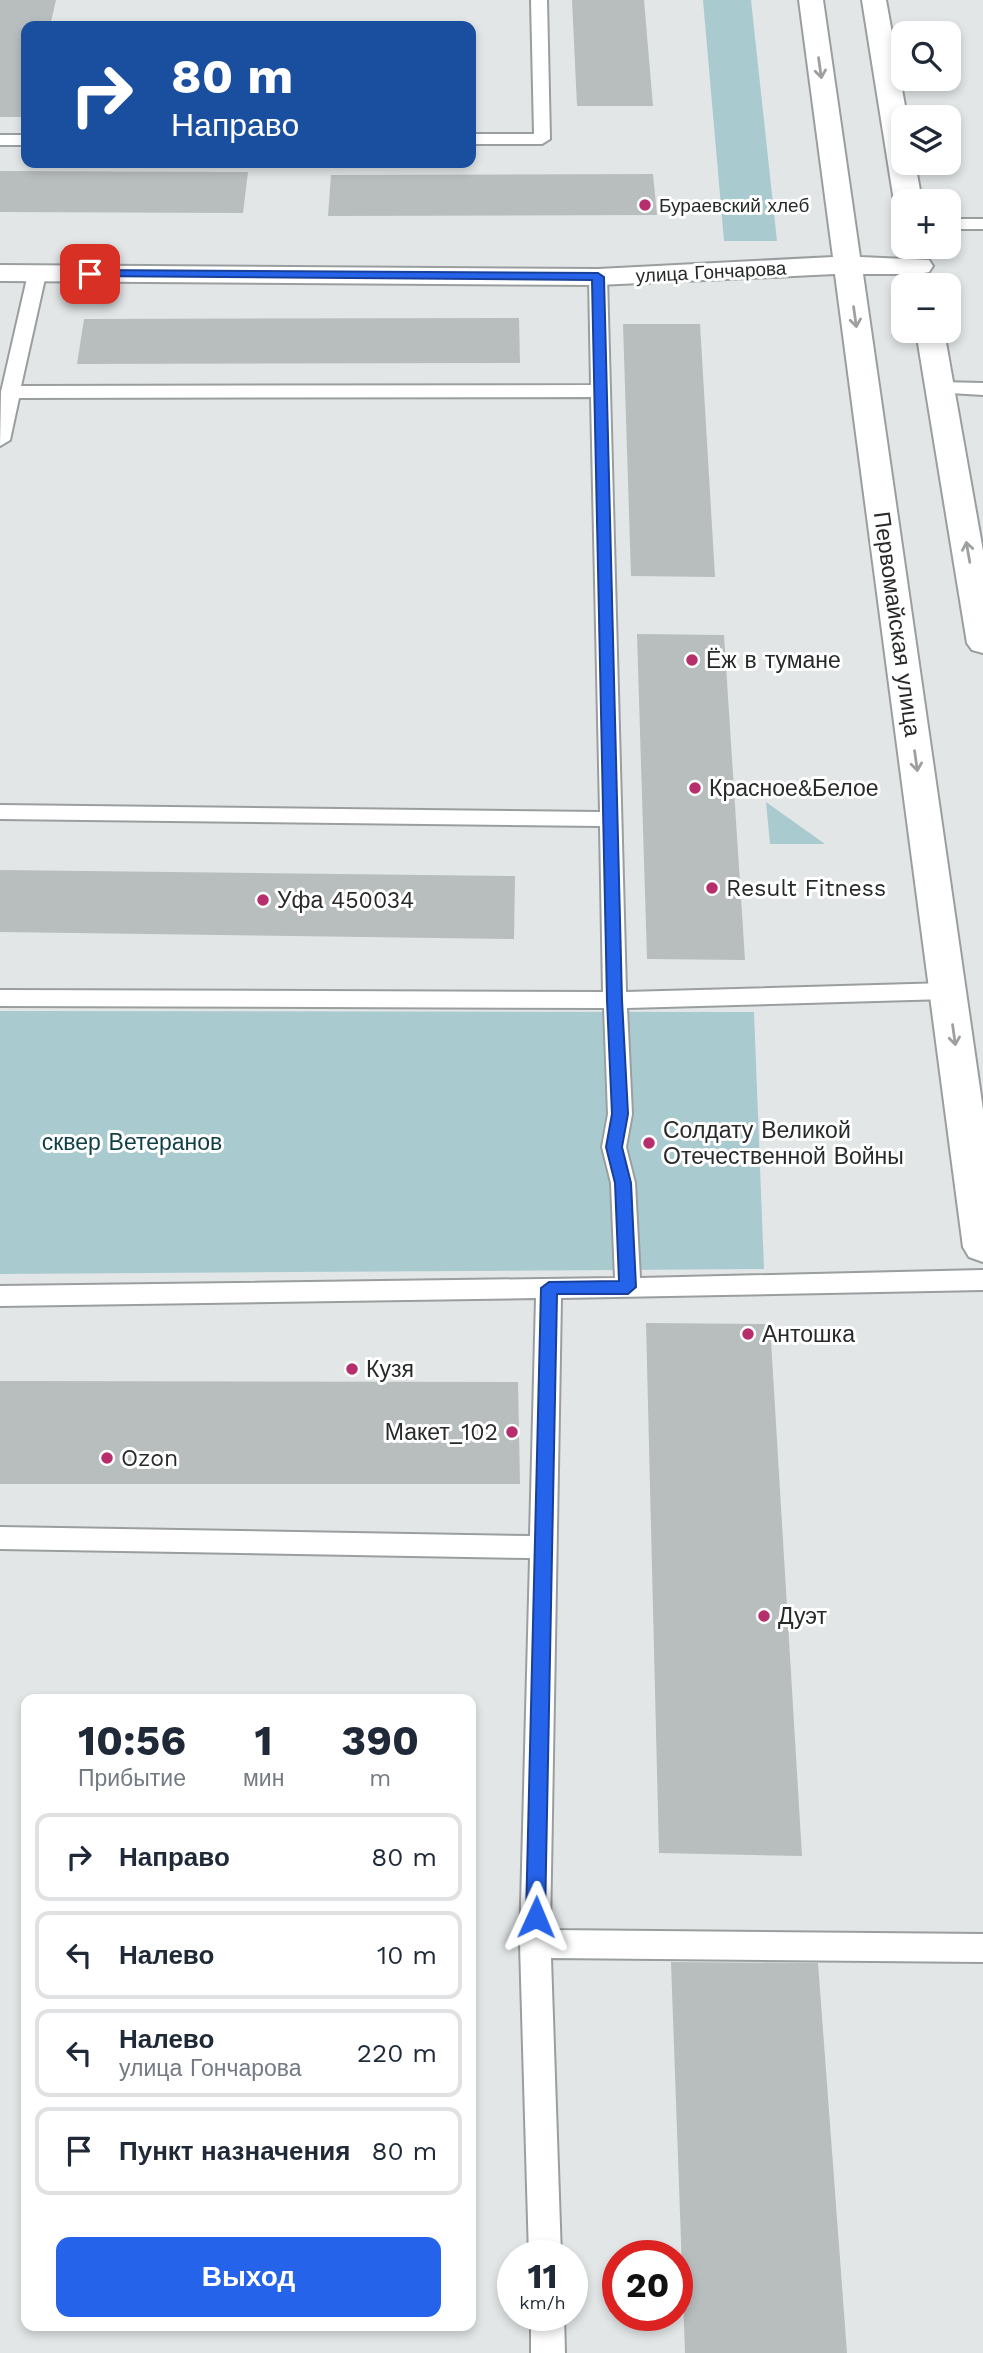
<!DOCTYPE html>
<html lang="ru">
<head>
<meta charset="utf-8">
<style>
	:root { --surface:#fff; --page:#f6f6f7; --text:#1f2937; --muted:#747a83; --line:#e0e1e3; --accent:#2563eb }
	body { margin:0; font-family:"Work Sans",sans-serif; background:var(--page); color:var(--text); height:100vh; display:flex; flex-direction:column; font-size:26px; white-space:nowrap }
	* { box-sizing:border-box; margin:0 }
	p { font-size:23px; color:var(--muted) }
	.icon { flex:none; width:38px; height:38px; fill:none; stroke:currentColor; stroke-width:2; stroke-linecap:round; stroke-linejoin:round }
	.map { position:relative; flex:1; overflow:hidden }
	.side { position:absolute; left:21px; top:1694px; width:455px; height:637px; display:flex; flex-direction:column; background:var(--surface); border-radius:14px; box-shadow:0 4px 10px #0003 }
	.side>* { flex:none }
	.guide { position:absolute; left:21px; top:21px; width:455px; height:147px; border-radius:14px; box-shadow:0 4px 10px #0003; background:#1a4fa0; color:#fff; overflow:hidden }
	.controls { position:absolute; left:891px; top:21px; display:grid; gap:14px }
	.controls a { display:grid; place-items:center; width:70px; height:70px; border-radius:14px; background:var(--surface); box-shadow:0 4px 10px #0003; font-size:35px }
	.speed { position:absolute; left:497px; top:2240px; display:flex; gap:14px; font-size:35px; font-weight:700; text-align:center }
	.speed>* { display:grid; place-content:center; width:91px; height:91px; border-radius:50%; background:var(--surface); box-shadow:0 4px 10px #0003; line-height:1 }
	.speed small { font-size:18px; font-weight:400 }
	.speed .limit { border:10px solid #d22; background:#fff; color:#111 }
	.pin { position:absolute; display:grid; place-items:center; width:60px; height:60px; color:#fff; margin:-30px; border-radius:14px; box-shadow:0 4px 10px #0006 }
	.me { position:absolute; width:77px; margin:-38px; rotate:1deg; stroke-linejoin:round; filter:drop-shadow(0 0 5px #0008) }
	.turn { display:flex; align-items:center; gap:24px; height:147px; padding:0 35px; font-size:32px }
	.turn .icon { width:91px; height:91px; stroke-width:2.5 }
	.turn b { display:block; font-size:49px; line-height:60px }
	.eta { display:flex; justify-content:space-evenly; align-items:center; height:119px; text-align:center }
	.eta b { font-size:42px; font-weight:700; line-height:49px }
	.action { display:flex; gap:14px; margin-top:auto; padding:14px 35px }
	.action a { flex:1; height:80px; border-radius:14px; background:var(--accent); color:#fff; font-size:28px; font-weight:700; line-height:80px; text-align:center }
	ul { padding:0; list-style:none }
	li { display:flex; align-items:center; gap:21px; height:88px; margin:0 14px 10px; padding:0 21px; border:4px solid var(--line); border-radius:14px }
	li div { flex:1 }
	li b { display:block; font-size:26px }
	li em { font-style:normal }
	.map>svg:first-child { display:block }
	.green { fill:#a9cbd0 }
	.building { fill:#b8bdbd }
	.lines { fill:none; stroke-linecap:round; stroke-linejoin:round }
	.lane-casing { stroke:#9a9e9f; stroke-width:4 }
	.secondary-casing { stroke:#9a9e9f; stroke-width:4 }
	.lane { fill:#fff; fill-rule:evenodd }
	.secondary { fill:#fff; fill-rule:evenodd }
	.oneway { stroke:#9e9f9f }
	.route { fill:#2563eb; stroke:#184099; stroke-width:2 }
	.poi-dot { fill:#b72e6c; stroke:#fff; stroke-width:2.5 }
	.labels { text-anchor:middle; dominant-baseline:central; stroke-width:6; stroke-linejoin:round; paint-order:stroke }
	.far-poi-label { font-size:19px; fill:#282a2a; stroke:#fff; text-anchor:start }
	.far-street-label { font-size:19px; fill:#282a2a; stroke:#fff }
	.street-label { font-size:23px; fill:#282a2a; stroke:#fff }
	.poi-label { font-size:23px; fill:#282a2a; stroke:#fff; text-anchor:start }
	.park-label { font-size:23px; fill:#0e3f45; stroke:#fff }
</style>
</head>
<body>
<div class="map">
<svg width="983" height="2353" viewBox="0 0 983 2353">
	<rect width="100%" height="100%" fill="#e2e6e7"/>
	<path class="green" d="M703,0H751L777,241H724Z
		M766,802L825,844H770Z
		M0,1011L754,1012L764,1269L0,1274Z"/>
	<path class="building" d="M0,0H56L50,26H26V117H0Z
		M572,0H644L653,106H577Z
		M0,171L248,172L243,213L0,212Z
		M653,174L657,215L328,216L331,175Z
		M519,318L520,363L77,364L84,319Z
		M623,324H700L715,577L631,576Z
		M637,634L724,635L745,960L647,959Z
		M0,870L515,876L514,939L0,932Z
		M646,1323L770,1324L802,1856L659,1853Z
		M0,1381L518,1382L520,1484H0Z
		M671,1962L818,1963L847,2353H685Z"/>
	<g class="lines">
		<g class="lane-casing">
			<path id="lane" d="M531,0H547L550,139L542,144H471V134H534Z
				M0,135H26V145H0Z
				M948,219H983V229H948Z
				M37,269L46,274L21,386L591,385L589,277L598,272L604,273L607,277L626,992L947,983L955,985L959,991L955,997L947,999L627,1008L632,1114L626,1147L635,1183L640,1278L983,1270V1290L561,1298L550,1930L983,1934V1962L551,1958L561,2256H529L520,1944L530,1558L0,1549V1527L530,1536L536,1298L0,1306V1286L615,1278L611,1183L602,1147L608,1114L604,1008L0,1006V990L603,992L600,826L0,819V805L600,812L591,397L19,398L10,440L0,446L1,392L28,274Z
				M940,382L983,383V395L933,392L931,388L933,384Z
				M531,2315H564L565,2353H531Z"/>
		</g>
		<g class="secondary-casing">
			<path id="secondary" d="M799,0H823L860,257L929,260L933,266L929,272L919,274H863L983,1110V1262L969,1257L963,1247L835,274L598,285L0,281V265L598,269L833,257Z
				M862,0H886L907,117H903V163H915L922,201H903V208L894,201Z
				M916,331H944L983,551V653L972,650L967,643Z"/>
		</g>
		<use href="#lane" class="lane"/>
		<use href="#secondary" class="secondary"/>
	</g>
	<defs><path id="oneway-shaft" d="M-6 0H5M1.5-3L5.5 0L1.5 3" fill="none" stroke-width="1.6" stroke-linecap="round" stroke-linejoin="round" transform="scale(1.75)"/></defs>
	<g class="oneway">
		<use href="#oneway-shaft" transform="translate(820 68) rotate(82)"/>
		<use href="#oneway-shaft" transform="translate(855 317) rotate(82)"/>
		<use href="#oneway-shaft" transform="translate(968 552) rotate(-100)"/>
		<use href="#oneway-shaft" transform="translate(916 761) rotate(82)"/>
		<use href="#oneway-shaft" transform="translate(954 1035) rotate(82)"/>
	</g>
	<path class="route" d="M90,270L598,273L604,277L622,1000L628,1114L622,1147L631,1183L636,1287L628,1294H557L545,1917L543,1923L536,1926L529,1923L526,1917L541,1288L549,1282L619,1281L615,1183L606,1147L612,1114L607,1000L592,280L86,276V271Z"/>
	<g class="poi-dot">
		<circle cx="645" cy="205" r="7"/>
		<circle cx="692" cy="660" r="7"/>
		<circle cx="695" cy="788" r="7"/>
		<circle cx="712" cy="888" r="7"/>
		<circle cx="263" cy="900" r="7"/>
		<circle cx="649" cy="1143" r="7"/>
		<circle cx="748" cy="1334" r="7"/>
		<circle cx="352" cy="1369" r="7"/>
		<circle cx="512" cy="1432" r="7"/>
		<circle cx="107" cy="1458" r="7"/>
		<circle cx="764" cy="1616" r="7"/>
	</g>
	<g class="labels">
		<g class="far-poi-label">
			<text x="659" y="205">Бураевский хлеб</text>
		</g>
		<g class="far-street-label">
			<text transform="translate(711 272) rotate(-3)">улица Гончарова</text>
		</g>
		<g class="street-label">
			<text transform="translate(897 624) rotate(82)">Первомайская улица</text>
		</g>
		<g class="poi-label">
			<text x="706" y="660">Ёж в тумане</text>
			<text x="709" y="788">Красное&amp;Белое</text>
			<text x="726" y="888">Result Fitness</text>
			<text x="277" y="900">Уфа 450034</text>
			<text x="663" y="1130">Солдату Великой<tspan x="663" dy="26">Отечественной Войны</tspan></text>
			<text x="762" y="1334">Антошка</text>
			<text x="366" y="1369">Кузя</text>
			<text x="498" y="1432" text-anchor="end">Макет_102</text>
			<text x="121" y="1458">Ozon</text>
			<text x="778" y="1616">Дуэт</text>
		</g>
		<g class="park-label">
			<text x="132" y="1142">сквер Ветеранов</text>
		</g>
	</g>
</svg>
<div class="controls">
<a><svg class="icon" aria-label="search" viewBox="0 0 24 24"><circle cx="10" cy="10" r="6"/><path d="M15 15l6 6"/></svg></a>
<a><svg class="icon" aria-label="layers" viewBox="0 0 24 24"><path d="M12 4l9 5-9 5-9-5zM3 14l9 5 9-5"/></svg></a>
<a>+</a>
<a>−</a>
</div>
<div class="speed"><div>11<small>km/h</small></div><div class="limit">20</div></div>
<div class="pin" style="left:90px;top:274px;background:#d93025"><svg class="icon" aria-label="arrive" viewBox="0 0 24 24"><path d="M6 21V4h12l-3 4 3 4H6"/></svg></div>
<svg class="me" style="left:536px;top:1917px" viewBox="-20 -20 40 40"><path d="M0-17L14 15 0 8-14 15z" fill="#2563eb" stroke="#fff" stroke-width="4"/></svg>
<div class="guide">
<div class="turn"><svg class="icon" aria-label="right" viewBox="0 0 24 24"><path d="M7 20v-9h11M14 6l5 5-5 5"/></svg><div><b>80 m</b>Направо</div></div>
</div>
<section class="side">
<div class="eta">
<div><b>10:56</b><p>Прибытие</p></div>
<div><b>1</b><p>мин</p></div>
<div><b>390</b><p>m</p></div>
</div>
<ul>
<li><svg class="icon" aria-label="right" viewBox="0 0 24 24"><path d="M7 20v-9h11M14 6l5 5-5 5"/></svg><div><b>Направо</b></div><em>80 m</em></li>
<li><svg class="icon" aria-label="left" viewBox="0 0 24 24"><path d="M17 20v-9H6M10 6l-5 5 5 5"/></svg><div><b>Налево</b></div><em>10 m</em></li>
<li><svg class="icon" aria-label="left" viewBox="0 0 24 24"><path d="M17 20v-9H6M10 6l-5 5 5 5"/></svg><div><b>Налево</b><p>улица Гончарова</p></div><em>220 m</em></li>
<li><svg class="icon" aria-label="arrive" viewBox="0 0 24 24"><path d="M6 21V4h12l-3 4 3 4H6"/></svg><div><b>Пункт назначения</b></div><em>80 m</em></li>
</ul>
<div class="action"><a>Выход</a></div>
</section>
</div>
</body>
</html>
